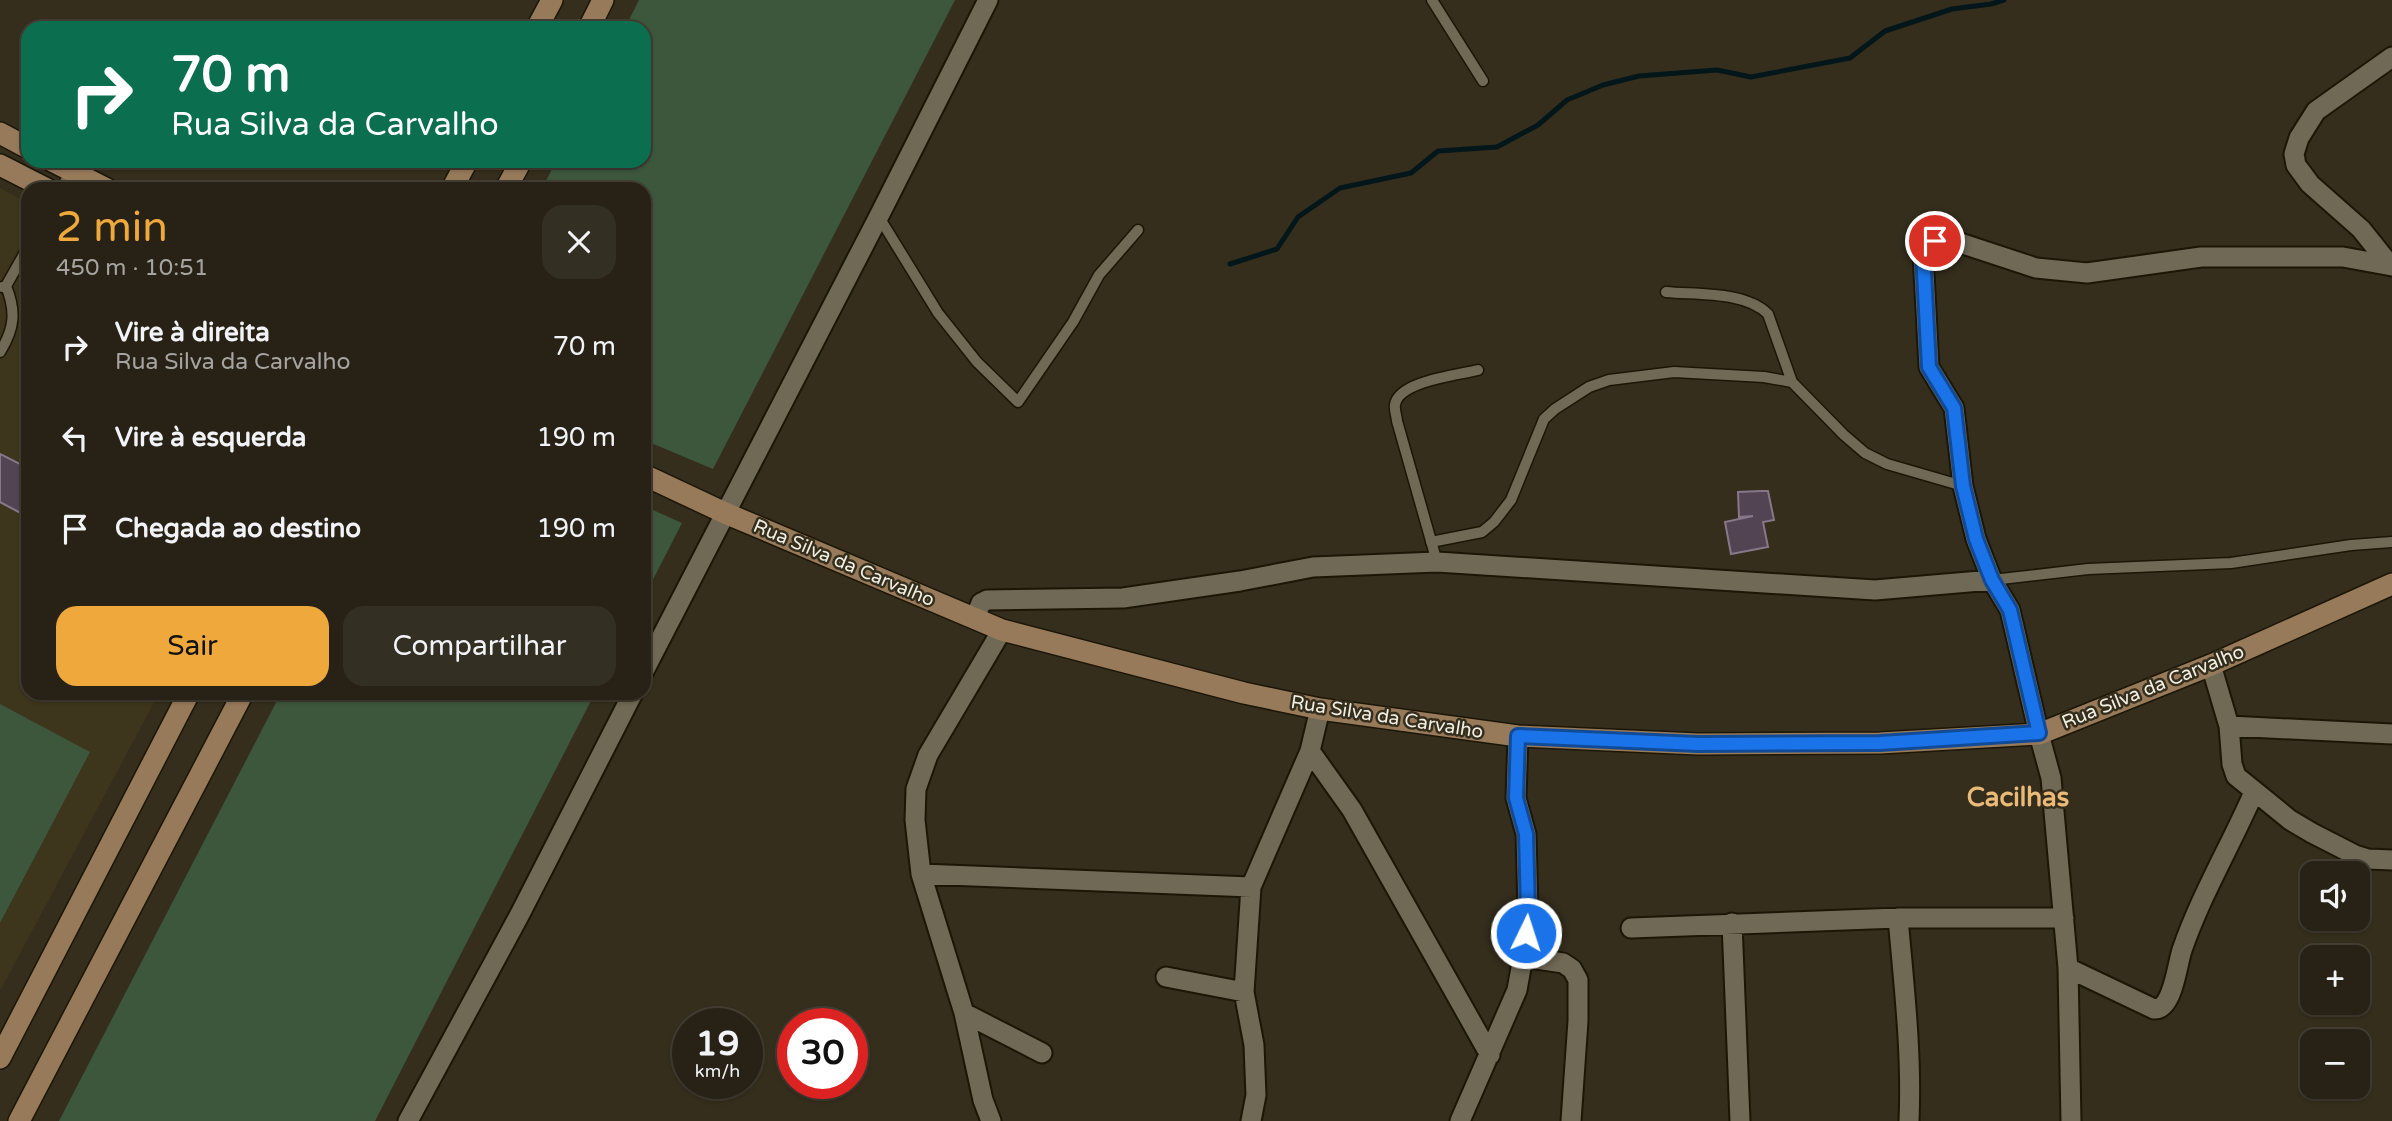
<!DOCTYPE html>
<html lang="pt">
<head>
<meta charset="utf-8">
<style>
	:root { --surface:#282216; --page:#342f23; --text:#f1f3f6; --muted:#a5a4a1; --line:#443f35; --accent:#eea83c }
	body { margin:0; font-family:"Varela Round",sans-serif; background:var(--page); color:var(--text); height:100vh; display:flex; flex-direction:column; font-size:26px; white-space:nowrap }
	* { box-sizing:border-box; margin:0 }
	p { font-size:23px; color:var(--muted) }
	.icon { flex:none; width:38px; height:38px; fill:none; stroke:currentColor; stroke-width:2; stroke-linecap:round; stroke-linejoin:round }
	.map { position:relative; flex:1; overflow:hidden }
	.drawer { position:absolute; left:21px; top:182px; width:630px; height:518px; display:flex; flex-direction:column; background:var(--surface); border-radius:21px; box-shadow:0 2px 5px #0004,0 0 0 2px var(--line) }
	.drawer>* { flex:none }
	.hud { position:absolute; left:21px; top:21px; width:630px; height:147px; border-radius:21px; box-shadow:0 2px 5px #0004,0 0 0 2px var(--line); background:#0b6e4f; color:#fff; overflow:hidden }
	.controls { position:absolute; left:2300px; top:861px; display:grid; gap:14px }
	.controls a { display:grid; place-items:center; width:70px; height:70px; border-radius:14px; background:var(--surface); box-shadow:0 2px 5px #0004,0 0 0 2px var(--line); font-size:35px }
	.speed { position:absolute; left:672px; top:1008px; display:flex; gap:14px; font-size:35px; font-weight:700; text-align:center }
	.speed>* { display:grid; place-content:center; width:91px; height:91px; border-radius:50%; background:var(--surface); box-shadow:0 2px 5px #0004,0 0 0 2px var(--line); line-height:1 }
	.speed small { font-size:18px; font-weight:400 }
	.speed .limit { border:10px solid #d22; background:#fff; color:#111 }
	.pin { position:absolute; display:grid; place-items:center; width:60px; height:60px; color:#fff; margin:-30px; border:4px solid #fff; border-radius:50%; box-shadow:0 2px 7px #0007 }
	.me { position:absolute; width:77px; margin:-38px; rotate:4deg; stroke-linejoin:round; filter:drop-shadow(0 0 5px #0008) }
	.turn { display:flex; align-items:center; gap:24px; height:147px; padding:0 35px; font-size:32px }
	.turn .icon { width:91px; height:91px; stroke-width:2.5 }
	.turn b { display:block; font-size:49px; line-height:60px }
	.round { display:grid; place-items:center; flex:none; width:74px; height:74px; border-radius:21px; background:var(--page) }
	.head { display:flex; align-items:center; justify-content:space-between; height:119px; padding:0 35px }
	h1 { font-size:42px; font-weight:600; line-height:52px; color:var(--accent) }
	.action { display:flex; gap:14px; margin-top:auto; padding:14px 35px }
	.action a { flex:1; height:80px; border-radius:21px; background:var(--accent); color:#111; font-size:28px; font-weight:600; line-height:80px; text-align:center }
	.action a+a { background:var(--page); color:var(--text) }
	ul { padding:0; list-style:none }
	li { display:flex; align-items:center; gap:21px; height:91px; padding:0 35px }
	li div { flex:1 }
	li b { display:block; font-size:26px }
	li em { font-style:normal }
	.map>svg:first-child { display:block }
	.built { fill:#3d351c }
	.green { fill:#3d573d }
	.lines { fill:none; stroke-linecap:round; stroke-linejoin:round }
	.stream { stroke:#03171b; stroke-width:5 }
	.building { fill:#524453; stroke:#877889; stroke-width:2 }
	.lane-casing { stroke:#1c1606; stroke-width:13 }
	.street-casing { stroke:#1c1606; stroke-width:23 }
	.secondary-casing { stroke:#1c1606; stroke-width:24 }
	.lane { stroke:#706956; stroke-width:10 }
	.street { stroke:#706956; stroke-width:19 }
	.secondary { stroke:#977a5a; stroke-width:21 }
	.route-casing { stroke:#114b97; stroke-width:18 }
	.route { stroke:#1a73e8; stroke-width:12 }
	.labels { text-anchor:middle; dominant-baseline:central; stroke-width:5; stroke-linejoin:round; paint-order:stroke }
	.street-label { font-size:19px; fill:#f1eee3; stroke:#352e1d }
	.district-label { font-size:26px; font-weight:bold; fill:#eaba78; stroke:#352e1d }
</style>
</head>
<body>
<div class="map">
<svg width="2392" height="1121" viewBox="0 0 2392 1121">
	<rect width="100%" height="100%" fill="#352e1d"/>
	<path class="built" d="M0,188L28,203V693H159L0,991Z"/>
	<path class="green" d="M639,0H955L713,469L644,440V189H542L556,161H644V28H625Z
		M644,506L682,523L644,597Z
		M281,693H595L375,1121H59Z
		M0,704L90,752L0,923Z"/>
	<g class="lines">
		<path class="stream" d="M1230,264L1277,249L1298,217L1340,188L1411,173L1438,151L1497,147L1538,125L1567,100L1603,85L1639,76L1717,70L1751,77L1850,58L1885,31L1952,9L1991,4L2004,0"/>
	</g>
	<path class="building" d="M0,454L28,468V517L0,502Z
		M1761,491H1768L1774,520L1763,522L1768,547L1731,554L1725,522L1753,516L1739,517L1738,492Z"/>
	<g class="lines">
		<g class="lane-casing">
			<path id="lane" d="M1432,0L1483,81
				M61,189L71,171
				M879,217L938,313L977,362L1018,402L1073,322L1099,275L1138,230
				M2,287L6,286L28,247
				M1666,292C1697,295 1745,291 1768,314L1792,382L1844,435L1865,453L1887,464L1963,486
				M0,352C15,328 16,311 6,286
				M1431,542L1482,532L1494,522L1511,500L1544,419L1555,409L1589,387L1609,380L1674,372L1764,377L1792,382
				M1437,562L1397,421C1397,417 1394,410 1395,405C1398,381 1459,375 1478,370
				M1992,580L2088,569L2231,563L2351,545L2392,542"/>
		</g>
		<g class="street-casing">
			<path id="street" d="M2389,264L2361,229L2310,184L2296,165L2294,154L2299,138L2316,111L2392,57
				M975,618L981,603L987,600L1123,598L1240,581L1313,567L1437,562L1875,590L1992,580
				M2211,665L2229,726L2232,764L2236,776L2290,820L2312,833L2355,855L2368,859L2392,860
				M644,671L879,216L988,0
				M2229,726L2392,734
				M1310,751L1352,810L1490,1055
				M921,874L1251,887
				M1898,918C1904,986 1912,1053 1909,1121
				M1732,923L1740,1121
				M1631,928L1898,918H2064
				M1523,957L1563,963L1572,969L1578,980V1021L1571,1121
				M2068,968L2154,1009C2173,1010 2177,965 2182,950C2201,895 2231,845 2254,792
				M1166,977L1244,992
				M964,1013L1042,1053
				M408,1121L520,914L633,693
				M991,1121L983,1100L964,1013L921,874L915,820L916,789L928,755L1002,630
				M1251,1121L1256,1095L1255,1071L1254,1045L1244,992L1251,887L1310,751L1320,709
				M1460,1121L1517,990L1523,957L1528,910L1526,834L1516,798L1518,736
				M2071,1121L2068,968L2051,778L2039,734L2010,610L1992,580L1976,539L1963,486L1954,408L1929,367L1923,254C1928,242 1936,241 1948,239L2036,268L2087,273L2201,257H2343L2392,266"/>
		</g>
		<g class="secondary-casing">
			<path id="secondary" d="M537,28L552,0
				M589,28L603,0
				M0,133L28,148
				M52,161L107,189
				M0,165L47,189
				M452,189L467,161
				M506,189L521,161
				M644,475L725,513L1002,630L1244,693L1320,709L1518,736L1698,744L1880,743L2039,734L2211,665L2392,584
				M0,1058L189,693
				M19,1121L243,693"/>
		</g>
		<use href="#lane" class="lane"/>
		<use href="#street" class="street"/>
		<use href="#secondary" class="secondary"/>
	</g>
	<g class="lines">
		<g class="route-casing">
			<path id="route" d="M1526,933L1528,910L1526,834L1516,798L1518,736L1698,744L1880,743L2039,733L2010,610L1992,580L1976,539L1963,486L1954,408L1929,367L1923,254L1926,246L1935,241"/>
		</g>
		<use href="#route" class="route"/>
	</g>
	<g class="labels">
		<g class="street-label">
			<text transform="translate(844 563) rotate(23)">Rua Silva da Carvalho</text>
			<text transform="translate(2153 687) rotate(-22)">Rua Silva da Carvalho</text>
			<text transform="translate(1387 717) rotate(9)">Rua Silva da Carvalho</text>
		</g>
		<g class="district-label">
			<text x="2018" y="797">Cacilhas</text>
		</g>
	</g>
</svg>
<div class="controls">
<a><svg class="icon" aria-label="sound" viewBox="0 0 24 24"><path d="M4 9h4l5-4v14l-5-4H4zM17 9q2 3 0 6"/></svg></a>
<a>+</a>
<a>−</a>
</div>
<div class="speed"><div>19<small>km/h</small></div><div class="limit">30</div></div>
<div class="pin" style="left:1935px;top:241px;background:#d93025"><svg class="icon" aria-label="arrive" viewBox="0 0 24 24"><path d="M6 21V4h12l-3 4 3 4H6"/></svg></div>
<svg class="me" style="left:1526px;top:933px" viewBox="-20 -20 40 40"><circle r="17" fill="#1a73e8" stroke="#fff" stroke-width="3"/><path d="M0-11L8 9 0 5-8 9z" fill="#fff"/></svg>
<div class="hud">
<div class="turn"><svg class="icon" aria-label="right" viewBox="0 0 24 24"><path d="M7 20v-9h11M14 6l5 5-5 5"/></svg><div><b>70 m</b>Rua Silva da Carvalho</div></div>
</div>
<section class="drawer">
<div class="head"><div><h1>2 min</h1><p>450 m · 10:51</p></div><a class="round"><svg class="icon" aria-label="close" viewBox="0 0 24 24"><path d="M6 6l12 12M18 6L6 18"/></svg></a></div>
<ul>
<li><svg class="icon" aria-label="right" viewBox="0 0 24 24"><path d="M7 20v-9h11M14 6l5 5-5 5"/></svg><div><b>Vire à direita</b><p>Rua Silva da Carvalho</p></div><em>70 m</em></li>
<li><svg class="icon" aria-label="left" viewBox="0 0 24 24"><path d="M17 20v-9H6M10 6l-5 5 5 5"/></svg><div><b>Vire à esquerda</b></div><em>190 m</em></li>
<li><svg class="icon" aria-label="arrive" viewBox="0 0 24 24"><path d="M6 21V4h12l-3 4 3 4H6"/></svg><div><b>Chegada ao destino</b></div><em>190 m</em></li>
</ul>
<div class="action"><a>Sair</a><a>Compartilhar</a></div>
</section>
</div>
</body>
</html>
